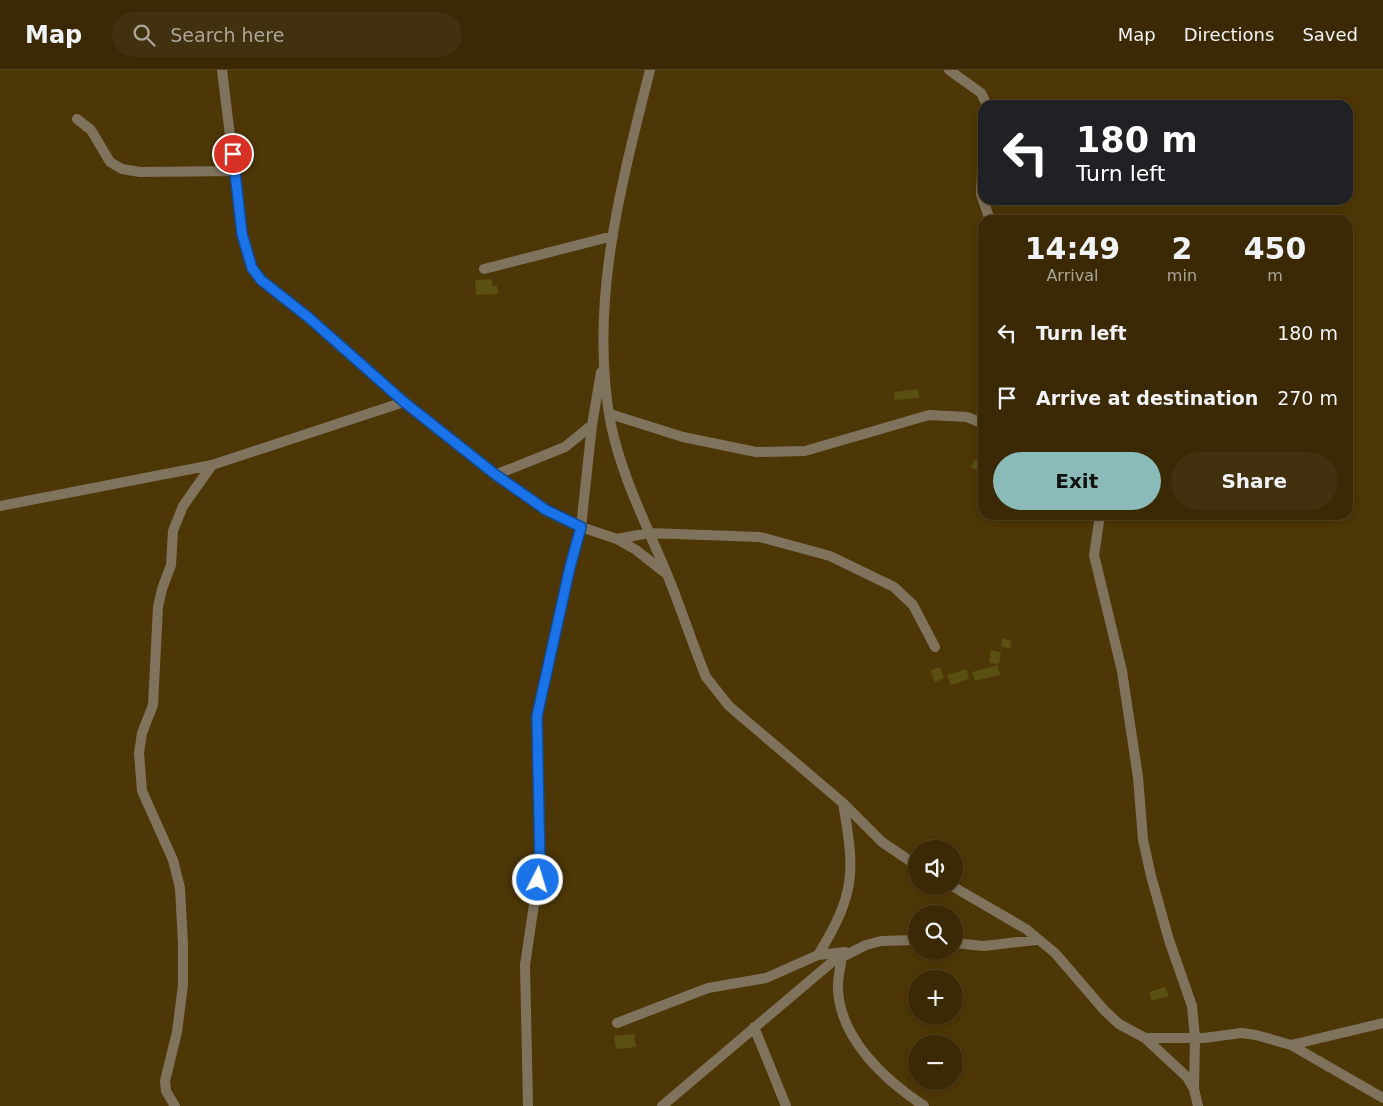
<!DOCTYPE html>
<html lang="en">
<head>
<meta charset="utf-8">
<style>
	:root { --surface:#3a2904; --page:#41310e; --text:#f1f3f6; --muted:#aba69a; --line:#544526; --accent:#8bbbb9 }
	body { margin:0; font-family:"DejaVu Sans",sans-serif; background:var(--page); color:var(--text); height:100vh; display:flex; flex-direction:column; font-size:19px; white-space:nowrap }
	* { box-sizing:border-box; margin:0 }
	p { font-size:16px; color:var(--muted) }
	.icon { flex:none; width:28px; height:28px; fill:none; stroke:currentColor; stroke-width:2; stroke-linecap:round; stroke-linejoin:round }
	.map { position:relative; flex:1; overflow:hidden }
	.details { position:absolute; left:978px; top:145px; width:375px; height:305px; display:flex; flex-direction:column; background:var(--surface); border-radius:15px; box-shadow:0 2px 8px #0003,0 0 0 1px var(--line) }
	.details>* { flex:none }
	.hud { position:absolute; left:978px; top:30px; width:375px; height:105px; border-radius:15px; box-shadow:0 2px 8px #0003,0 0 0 1px var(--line); background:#202124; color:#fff; overflow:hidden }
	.fabs { position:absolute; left:908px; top:770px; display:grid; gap:10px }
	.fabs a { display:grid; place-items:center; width:55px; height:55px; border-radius:50%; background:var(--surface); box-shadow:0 2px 8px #0003,0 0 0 1px var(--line); font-size:25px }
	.pin { position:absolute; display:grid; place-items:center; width:42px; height:42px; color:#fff; margin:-21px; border:2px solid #fff; border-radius:50%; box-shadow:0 1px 5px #0007 }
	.me { position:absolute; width:55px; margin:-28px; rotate:5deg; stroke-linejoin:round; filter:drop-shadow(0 0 4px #0008) }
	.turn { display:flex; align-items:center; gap:18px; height:105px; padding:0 15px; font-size:22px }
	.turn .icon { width:65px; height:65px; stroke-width:2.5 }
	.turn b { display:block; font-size:35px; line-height:42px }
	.eta { display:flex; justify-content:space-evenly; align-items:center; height:85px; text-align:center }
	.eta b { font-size:30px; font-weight:700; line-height:35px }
	.cta { display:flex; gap:10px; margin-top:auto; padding:10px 15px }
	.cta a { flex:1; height:58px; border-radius:30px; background:var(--accent); color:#111; font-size:20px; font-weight:700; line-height:58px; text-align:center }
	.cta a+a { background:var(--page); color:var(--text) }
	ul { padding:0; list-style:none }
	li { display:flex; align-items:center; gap:15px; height:65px; padding:0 15px }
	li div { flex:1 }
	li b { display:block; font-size:19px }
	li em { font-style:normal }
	header { display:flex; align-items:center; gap:30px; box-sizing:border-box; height:70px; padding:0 25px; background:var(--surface); border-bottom:1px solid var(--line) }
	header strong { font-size:24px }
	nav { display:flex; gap:28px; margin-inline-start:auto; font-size:18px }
	.search { width:350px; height:45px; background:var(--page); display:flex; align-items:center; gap:12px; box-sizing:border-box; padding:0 18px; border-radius:28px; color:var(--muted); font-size:19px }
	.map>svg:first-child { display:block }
	.building { fill:#595011 }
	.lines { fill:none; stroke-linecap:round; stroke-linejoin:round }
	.street { stroke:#80735d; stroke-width:10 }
	.route-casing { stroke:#114b97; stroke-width:12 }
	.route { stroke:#1a73e8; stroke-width:9 }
</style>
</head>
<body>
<header>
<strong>Map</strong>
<div class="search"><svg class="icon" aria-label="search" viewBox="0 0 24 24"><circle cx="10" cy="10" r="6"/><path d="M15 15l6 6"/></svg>Search here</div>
<nav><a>Map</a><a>Directions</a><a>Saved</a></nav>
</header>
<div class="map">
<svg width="1383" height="1036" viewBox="0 0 1383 1036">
	<rect width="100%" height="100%" fill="#4e3706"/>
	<path class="building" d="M492,209V216H497L498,224L476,225L475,210Z
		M918,319L919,328L895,330L894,322Z
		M975,389L982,393L980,402L971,397Z
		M1002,568L1012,571L1010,579L1001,576Z
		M991,580L1001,582L999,594L989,593Z
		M998,595L1000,605L975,611L972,602Z
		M940,597L944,608L935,612L930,601Z
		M966,599L969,609L951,615L947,605Z
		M1165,917L1169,926L1152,931L1149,922Z
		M634,964L636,977L616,979L614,966Z"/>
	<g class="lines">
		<path class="street" d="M222,0L242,164L252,198L261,210L308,247L404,332L495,405L546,440L581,457L617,469L636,480L664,502
			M650,0C621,115 588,236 611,355C622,407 647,456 667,504C681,538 692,573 706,607L729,636L843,733L882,772L916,795
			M949,0L981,23L987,35
			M77,49L91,60L110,92L122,99L140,102L235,101
			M982,100L981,124L990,150
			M484,199L613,166
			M610,344L683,367L756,382L805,381L929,345L967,347L982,353
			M495,405L565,377L592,355
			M0,436L212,395L404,332
			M1100,445L1094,485L1122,601L1138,707L1143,770L1151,806L1169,870L1192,936L1195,968L1194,1019
			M617,469L649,463L760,467L830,486L894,517L913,535L935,577
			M952,816L1026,859L1055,883L1104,940L1119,954L1145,968L1187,1007L1194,1019L1198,1036
			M954,873L984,876L1036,870
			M818,885C856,823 855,802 843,733
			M842,886C841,896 837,909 838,920C841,970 885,1010 924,1036
			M617,953L708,918L766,908L818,885L845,882
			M754,957L786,1036
			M1145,968H1204L1241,963L1256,965L1291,975L1383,953
			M1291,975L1383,1028
			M175,1036L166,1021L165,1011L177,962L183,915V874L180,818L173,790L142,721L139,683L142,663L153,635L158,537L162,519L171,495L173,461L183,436L212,395
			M528,1036L525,895L540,794L537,646L570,497L581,457L592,355L601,302
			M662,1036L832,892L866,875L881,871L916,870"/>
	</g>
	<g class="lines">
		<g class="route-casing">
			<path id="route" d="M233,84L242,164L252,198L261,210L308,247L404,332L496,405L546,440L581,457L570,497L537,646L540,794L538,810"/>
		</g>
		<use href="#route" class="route"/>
	</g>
</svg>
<div class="fabs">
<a><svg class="icon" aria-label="sound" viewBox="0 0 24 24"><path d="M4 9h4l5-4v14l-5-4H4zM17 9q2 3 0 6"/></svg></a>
<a><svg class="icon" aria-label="search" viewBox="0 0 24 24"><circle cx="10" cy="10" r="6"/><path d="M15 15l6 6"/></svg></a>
<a>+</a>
<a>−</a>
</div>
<div class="pin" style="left:233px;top:84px;background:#d93025"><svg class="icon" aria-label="arrive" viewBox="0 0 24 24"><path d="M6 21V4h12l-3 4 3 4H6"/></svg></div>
<svg class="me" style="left:538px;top:810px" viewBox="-20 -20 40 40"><circle r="17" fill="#1a73e8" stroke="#fff" stroke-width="3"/><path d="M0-11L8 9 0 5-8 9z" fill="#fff"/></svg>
<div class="hud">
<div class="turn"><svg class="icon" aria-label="left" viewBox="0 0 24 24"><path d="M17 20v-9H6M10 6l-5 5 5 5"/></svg><div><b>180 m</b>Turn left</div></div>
</div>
<section class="details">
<div class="eta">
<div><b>14:49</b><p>Arrival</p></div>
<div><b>2</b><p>min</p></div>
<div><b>450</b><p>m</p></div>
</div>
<ul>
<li><svg class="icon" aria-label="left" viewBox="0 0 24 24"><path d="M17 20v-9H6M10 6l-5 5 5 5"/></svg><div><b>Turn left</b></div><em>180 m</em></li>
<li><svg class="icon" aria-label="arrive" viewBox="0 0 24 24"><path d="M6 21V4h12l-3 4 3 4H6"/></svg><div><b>Arrive at destination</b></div><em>270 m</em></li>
</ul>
<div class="cta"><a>Exit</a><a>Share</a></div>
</section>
</div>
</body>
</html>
